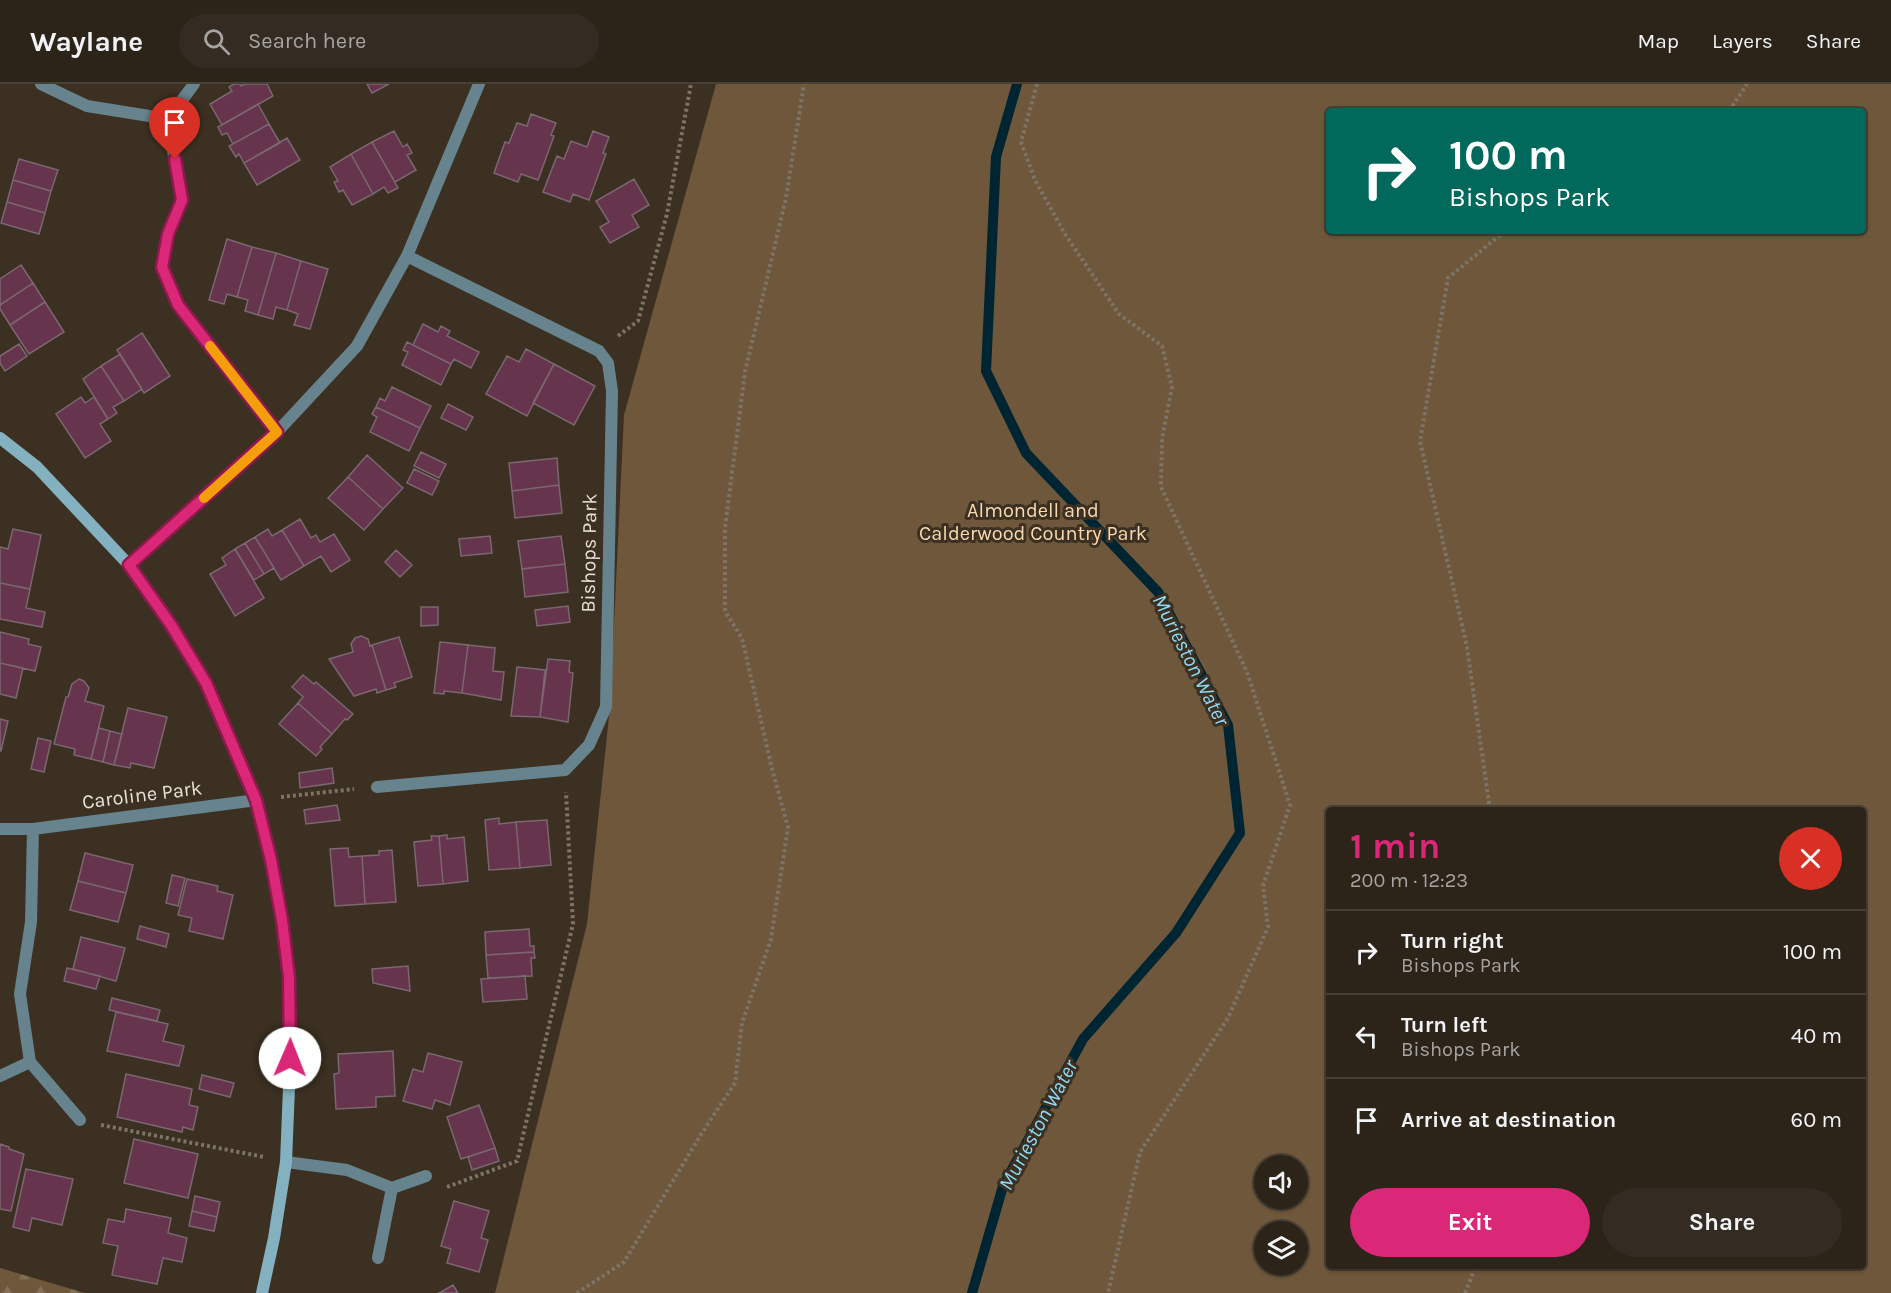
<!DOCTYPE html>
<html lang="en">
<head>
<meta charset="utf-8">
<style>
	:root { --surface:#2c2419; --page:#342c22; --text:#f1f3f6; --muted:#a6a4a2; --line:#484138; --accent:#db2777 }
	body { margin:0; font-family:Karla,sans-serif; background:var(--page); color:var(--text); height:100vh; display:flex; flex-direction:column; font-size:22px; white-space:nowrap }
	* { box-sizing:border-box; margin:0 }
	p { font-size:20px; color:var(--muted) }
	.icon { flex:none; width:33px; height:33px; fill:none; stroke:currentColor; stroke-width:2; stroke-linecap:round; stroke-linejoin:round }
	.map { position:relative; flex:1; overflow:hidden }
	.sheet { position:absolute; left:1326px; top:723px; width:540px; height:462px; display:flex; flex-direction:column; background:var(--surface); border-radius:6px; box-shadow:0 2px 4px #0004,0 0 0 2px var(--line) }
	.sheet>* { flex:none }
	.guide { position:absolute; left:1326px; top:24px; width:540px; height:126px; border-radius:6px; box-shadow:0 2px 4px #0004,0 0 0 2px var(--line); background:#00695c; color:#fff; overflow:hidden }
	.tools { position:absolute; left:1254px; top:1071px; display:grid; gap:12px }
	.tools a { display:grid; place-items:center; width:54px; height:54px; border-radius:50%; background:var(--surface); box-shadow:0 2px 4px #0004,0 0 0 2px var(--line); font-size:30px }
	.pin { position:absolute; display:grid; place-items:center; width:51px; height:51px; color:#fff; margin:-62px -26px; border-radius:50% 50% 50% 0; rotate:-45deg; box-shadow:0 0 6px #0007 }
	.pin .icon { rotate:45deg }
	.me { position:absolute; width:66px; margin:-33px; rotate:1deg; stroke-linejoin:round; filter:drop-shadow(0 0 4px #0008) }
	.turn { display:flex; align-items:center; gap:21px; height:126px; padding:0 24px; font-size:27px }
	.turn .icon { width:78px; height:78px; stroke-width:2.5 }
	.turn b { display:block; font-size:42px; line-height:51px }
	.round { display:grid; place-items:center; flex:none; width:63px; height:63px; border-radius:32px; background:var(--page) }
	.head { display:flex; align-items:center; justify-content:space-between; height:102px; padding:0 24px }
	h1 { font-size:36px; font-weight:700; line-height:45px; color:var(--accent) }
	.action { display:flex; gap:12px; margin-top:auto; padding:12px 24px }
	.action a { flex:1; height:69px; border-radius:36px; background:var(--accent); color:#fff; font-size:24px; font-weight:700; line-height:69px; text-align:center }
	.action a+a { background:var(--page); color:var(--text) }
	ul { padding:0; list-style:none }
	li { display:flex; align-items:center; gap:18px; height:84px; padding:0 24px; border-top:2px solid var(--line) }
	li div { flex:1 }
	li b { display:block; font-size:22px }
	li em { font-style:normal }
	header { display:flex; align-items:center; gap:36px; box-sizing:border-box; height:84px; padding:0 30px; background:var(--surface); border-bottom:2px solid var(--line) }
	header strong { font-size:28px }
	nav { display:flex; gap:33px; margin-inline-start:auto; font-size:21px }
	.search { width:420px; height:54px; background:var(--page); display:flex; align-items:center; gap:15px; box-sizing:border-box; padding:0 21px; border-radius:33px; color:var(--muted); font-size:22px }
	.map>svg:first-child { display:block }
	.forest { fill:url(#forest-firs) }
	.green { fill:#6e573a; fill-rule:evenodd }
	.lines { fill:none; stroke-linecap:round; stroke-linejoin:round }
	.stream { stroke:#002532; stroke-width:10 }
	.building { fill:#66344d; stroke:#7b6770; stroke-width:1.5 }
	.path { stroke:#7d7467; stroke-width:4; stroke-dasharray:3 3; stroke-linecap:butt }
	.minor { stroke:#67838d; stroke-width:12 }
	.secondary { stroke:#83b1c0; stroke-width:12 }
	.route-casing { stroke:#8e194d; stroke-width:15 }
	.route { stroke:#db2777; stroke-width:10 }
	.slow { stroke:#f59e0b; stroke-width:10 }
	.labels { text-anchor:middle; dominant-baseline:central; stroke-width:6; stroke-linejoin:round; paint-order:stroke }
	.park-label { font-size:20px; fill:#f9d9b0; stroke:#3b3021 }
	.street-label { font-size:20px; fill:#e7dfd6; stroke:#3b3021 }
	.water-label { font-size:21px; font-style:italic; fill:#8edbf9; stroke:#3b3021 }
</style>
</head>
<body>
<header>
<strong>Waylane</strong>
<div class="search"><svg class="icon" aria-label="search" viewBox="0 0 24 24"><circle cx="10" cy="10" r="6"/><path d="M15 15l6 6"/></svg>Search here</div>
<nav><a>Map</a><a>Layers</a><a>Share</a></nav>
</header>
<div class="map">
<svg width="1891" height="1209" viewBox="0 0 1891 1209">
	<defs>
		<pattern id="forest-firs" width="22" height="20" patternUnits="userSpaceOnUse" patternTransform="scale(1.5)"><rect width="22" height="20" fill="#6e573a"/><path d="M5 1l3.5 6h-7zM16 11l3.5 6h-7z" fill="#836f56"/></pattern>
	</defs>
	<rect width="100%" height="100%" fill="#3b3021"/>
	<path class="forest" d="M0,1184L85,1209H0Z"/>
	<path class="green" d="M716,0H1891V1209H495L587,840L610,623L624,331ZM1329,27H1863V147H1329ZM1329,726H1863V1182H1329ZM1264,1082H1298V1114H1264ZM1264,1148H1298V1180H1264Z"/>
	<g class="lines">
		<path class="stream" d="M972,1209L1003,1102L1083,955L1176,849L1240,749L1228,641L1158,508L1026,369L986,287L996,73L1017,0"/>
	</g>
	<path class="building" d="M234,0H240L241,2L245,0H267L273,12L222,41L210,20L232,7L229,3Z
		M367,0H389L372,9Z
		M258,20L269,40L233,60L227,49L222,51L218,43Z
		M531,30L556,39L551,51L554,52L538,96L521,90L518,98L494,89L505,58L509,59L517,39L527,42Z
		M269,40L280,59L244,79L239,70L236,73L229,62Z
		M394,47L403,63L407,60L410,65L412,69L407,71L416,86L395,98L372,58Z
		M593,47L609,53L603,69L606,70L589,116L573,110L570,118L543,108L557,72L564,75L571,57L587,63Z
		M287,54L300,76L257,101L244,79Z
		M372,58L398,104L388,109L384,103L373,110L351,70Z
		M351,70L373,110L352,121L343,106L339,108L334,98L338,97L330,83Z
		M19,75L58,86L51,107L13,96Z
		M634,95L649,121L632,131L639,143L610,159L600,143L609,138L596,117Z
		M13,96L51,107L45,129L7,118Z
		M7,118L45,129L39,150L1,139Z
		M227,155L252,163L237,213L227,210L224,220L209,216Z
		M252,163L276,169L258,231L245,227L248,216L237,213Z
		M276,169L301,177L287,226L276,223L273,235L258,231Z
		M301,177L328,185L310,245L294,241L298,230L287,226Z
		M21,181L33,199L0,221V195Z
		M33,199L45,218L10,241L0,225V221Z
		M45,218L64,248L29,270L10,241Z
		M423,240L438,248L441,242L450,247L447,252L479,268L471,284L454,275L451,280L413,261Z
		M142,249L170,292L144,309L117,266Z
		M407,258L451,280L441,301L402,281L408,268L403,266Z
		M19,260L27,272L5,287L0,279V272Z
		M526,265L554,280L527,332L486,310L507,272L519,278Z
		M120,270L142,305L124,317L101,282Z
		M554,280L595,302L574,341L533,319Z
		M101,282L124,317L113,323L117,329L108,335L83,295Z
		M392,303L431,322L420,344L376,323L380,314L385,317Z
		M81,313L85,319L94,313L108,335L100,340L111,357L85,374L56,330Z
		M448,320L473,333L466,346L441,334Z
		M376,323L420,344L409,367L370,348L377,333L372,330Z
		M421,368L446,380L439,394L414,382Z
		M367,371L403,404L383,425L348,393Z
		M557,374L559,401L512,407L509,379Z
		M414,385L439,397L432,411L407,399Z
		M348,393L383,425L364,446L328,414Z
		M559,401L562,429L515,434L512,407Z
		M300,435L311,454L316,451L320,458L334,450L350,476L331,488L321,472L304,482L282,446Z
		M13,445L41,451L30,505L0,499V463L8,465Z
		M268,445L272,452L282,446L304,482L281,496L255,453Z
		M490,452L492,469L461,472L459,455Z
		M561,452L565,480L522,485L518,457Z
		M255,453L274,484L264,490L245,459Z
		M245,459L264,490L254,496L235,465Z
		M235,465L264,514L235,532L210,490L226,481L222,474Z
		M396,466L412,481L400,493L385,478Z
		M565,480L568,508L525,513L522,485Z
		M0,499L30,505L26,524L45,528L42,543L0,535Z
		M568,522L570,538L537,542L535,526Z
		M421,523H438V541L421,542Z
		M0,548L29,555L28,560L41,563L35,587L0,579Z
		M361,552L368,555L370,562L372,561L386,606L377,609L376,605L354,612L329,575L353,568L351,560L355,554Z
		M399,553L412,593L394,599L396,603L386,606L372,561Z
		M440,558L468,561L462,609L444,607V610L434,609Z
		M468,561L495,564L493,587L504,588L501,616L462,609Z
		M548,575L570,577L569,588L573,589L568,638L540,633Z
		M0,579L23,584L16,614L0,610Z
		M517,583L545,586L540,633L511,632Z
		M303,591L314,600L316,598L353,630L347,636L345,635L332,650L298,619L303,613L292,603Z
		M79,595L84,597L89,604L85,617L104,622L91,675L74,671L75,665L54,660L66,613H68L72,600Z
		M298,619L332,650L320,663L322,665L316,672L279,640Z
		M128,624L167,633L154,684L131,679L130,684L114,681Z
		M0,635L8,637L1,667L0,666Z
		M99,644L110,647L103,678L91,675Z
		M110,647L122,650L114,681L103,678Z
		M38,654L51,657L44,688L31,685Z
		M332,684L334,699L300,704L299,689Z
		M337,721L340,736L306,740L304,726Z
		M499,734V740L516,738L520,784L489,786L485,736Z
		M547,736L551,781L520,784L516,738Z
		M447,751V755L464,753L468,797L443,800L439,752Z
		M431,752H439L443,800L418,802L414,758L432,756Z
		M348,764L349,773L362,772L365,820L335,822L330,765Z
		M392,766L396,818L365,820L362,772L379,771V767Z
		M85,769L133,781L126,809L78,797Z
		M172,791L185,794L178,822L166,819Z
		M187,795L218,802L217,807L233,811L223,855L189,847L192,834L178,831Z
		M78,797L126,809L118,838L70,826Z
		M140,842L169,850L166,863L137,855Z
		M529,845L530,862H534V868L486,871L485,848Z
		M81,853L125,864L116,897L73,885Z
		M534,868L535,874H531L532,892L488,894L486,871Z
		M408,882L410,907L373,899L372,885Z
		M67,884L100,892L96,905L64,897Z
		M525,892L527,915L483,918L481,895Z
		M112,914L160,926L157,937L109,926Z
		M116,928L168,940L163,957L184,962L179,982L107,967Z
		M393,967L395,1012L376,1013V1023L336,1025L334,990L339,989L338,970Z
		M428,969L462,978L450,1021L435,1016L432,1025L403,1017L413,985L423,988Z
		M126,990L192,1005L189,1021L198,1023L193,1046L183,1043L182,1048L117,1033Z
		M202,991L234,999L230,1013L199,1005Z
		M479,1021L495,1064L461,1075L447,1033Z
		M134,1055L198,1070L188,1114L124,1099Z
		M0,1060L9,1063V1065L24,1070L11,1127L0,1125Z
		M495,1064L499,1077L472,1086L468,1073Z
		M26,1085L73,1095L62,1141L32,1134L29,1147L13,1143Z
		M195,1112L220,1118L217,1133L192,1127Z
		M454,1117L489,1127L481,1154L488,1156L479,1188L447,1179L451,1165L441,1162Z
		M126,1125L171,1134L168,1149L187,1154L182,1178L163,1174L157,1200L112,1191L118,1162L103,1159L108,1135L124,1138Z
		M192,1127L217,1133L214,1147L189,1142Z
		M453,1201L458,1209H438L441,1208Z"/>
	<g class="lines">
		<path class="path" d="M1037,0L1021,58L1035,96L1065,150L1119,230L1162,262L1172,303L1162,355L1161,403L1247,588L1290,721L1263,802L1268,843L1228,934L1140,1068L1108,1209
			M1729,27L1747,0
			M618,252L638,237L667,130L691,0
			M281,713L354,705
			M1490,726L1467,563L1420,357L1448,194L1505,147
			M101,1041L264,1073
			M447,1103L517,1077L573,840L566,708
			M577,1209L624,1178L700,1052L735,999L742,939L771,855L788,743L772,685L742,554L725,527V444L745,288L786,114L804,0
			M1465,1209L1476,1182"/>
		<path class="minor" d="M41,0L87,22L168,35
			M194,0L168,35L181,116L168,150L162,183L178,221L277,348
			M129,481L277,348L357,262L407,172L479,0
			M377,703L565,686L589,661L606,623L612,307L608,279L599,267L407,172
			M0,745H33L257,716
			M33,745L31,838L20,910L30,978L80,1036
			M0,992L30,978
			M286,1078L347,1086L392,1104L378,1174
			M392,1104L426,1092"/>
		<path class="secondary" d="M0,354L37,383L129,481L171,541L206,599L257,716L271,776L281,836L289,893L291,954L286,1078L274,1154L262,1209"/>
	</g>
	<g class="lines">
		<g class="route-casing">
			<path id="route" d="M175,75L182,116L168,150L162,183L178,221L277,348L129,481L171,541L206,599L256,716L271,776L282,836L289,893L290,974"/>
		</g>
		<use href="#route" class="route"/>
		<path class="slow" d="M204,414L277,348L210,262"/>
	</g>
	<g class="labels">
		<g class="park-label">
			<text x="1033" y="426">Almondell and<tspan x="1033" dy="23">Calderwood Country Park</tspan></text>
		</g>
		<g class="street-label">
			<text transform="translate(589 469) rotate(-89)">Bishops Park</text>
			<text transform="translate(142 711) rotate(-7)">Caroline Park</text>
		</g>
		<g class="water-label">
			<text transform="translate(1191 576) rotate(63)">Murieston Water</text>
			<text transform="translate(1038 1041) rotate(-62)">Murieston Water</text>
		</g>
	</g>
</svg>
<div class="tools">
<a><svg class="icon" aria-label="sound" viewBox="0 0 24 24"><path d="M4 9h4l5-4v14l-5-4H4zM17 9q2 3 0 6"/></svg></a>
<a><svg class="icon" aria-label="layers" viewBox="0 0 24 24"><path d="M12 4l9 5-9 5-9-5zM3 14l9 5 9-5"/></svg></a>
</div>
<div class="pin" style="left:175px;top:75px;background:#d93025"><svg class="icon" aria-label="arrive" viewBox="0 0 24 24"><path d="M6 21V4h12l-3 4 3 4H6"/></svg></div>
<svg class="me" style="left:290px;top:974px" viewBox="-20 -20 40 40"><circle r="19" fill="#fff"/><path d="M0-13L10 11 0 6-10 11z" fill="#db2777"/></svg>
<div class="guide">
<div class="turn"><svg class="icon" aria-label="right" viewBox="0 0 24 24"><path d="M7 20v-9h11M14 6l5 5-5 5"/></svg><div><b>100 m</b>Bishops Park</div></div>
</div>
<section class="sheet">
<div class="head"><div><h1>1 min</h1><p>200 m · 12:23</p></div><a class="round" style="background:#d93025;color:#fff"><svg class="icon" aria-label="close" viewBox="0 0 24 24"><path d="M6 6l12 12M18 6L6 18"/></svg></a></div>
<ul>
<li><svg class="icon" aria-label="right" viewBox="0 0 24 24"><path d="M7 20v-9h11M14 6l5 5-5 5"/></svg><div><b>Turn right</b><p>Bishops Park</p></div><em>100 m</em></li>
<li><svg class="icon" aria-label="left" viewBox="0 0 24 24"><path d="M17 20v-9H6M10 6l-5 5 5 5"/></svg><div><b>Turn left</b><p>Bishops Park</p></div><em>40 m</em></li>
<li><svg class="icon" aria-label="arrive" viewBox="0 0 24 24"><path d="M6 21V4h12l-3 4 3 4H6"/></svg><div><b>Arrive at destination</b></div><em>60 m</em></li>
</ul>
<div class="action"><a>Exit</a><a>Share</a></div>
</section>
</div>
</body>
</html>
